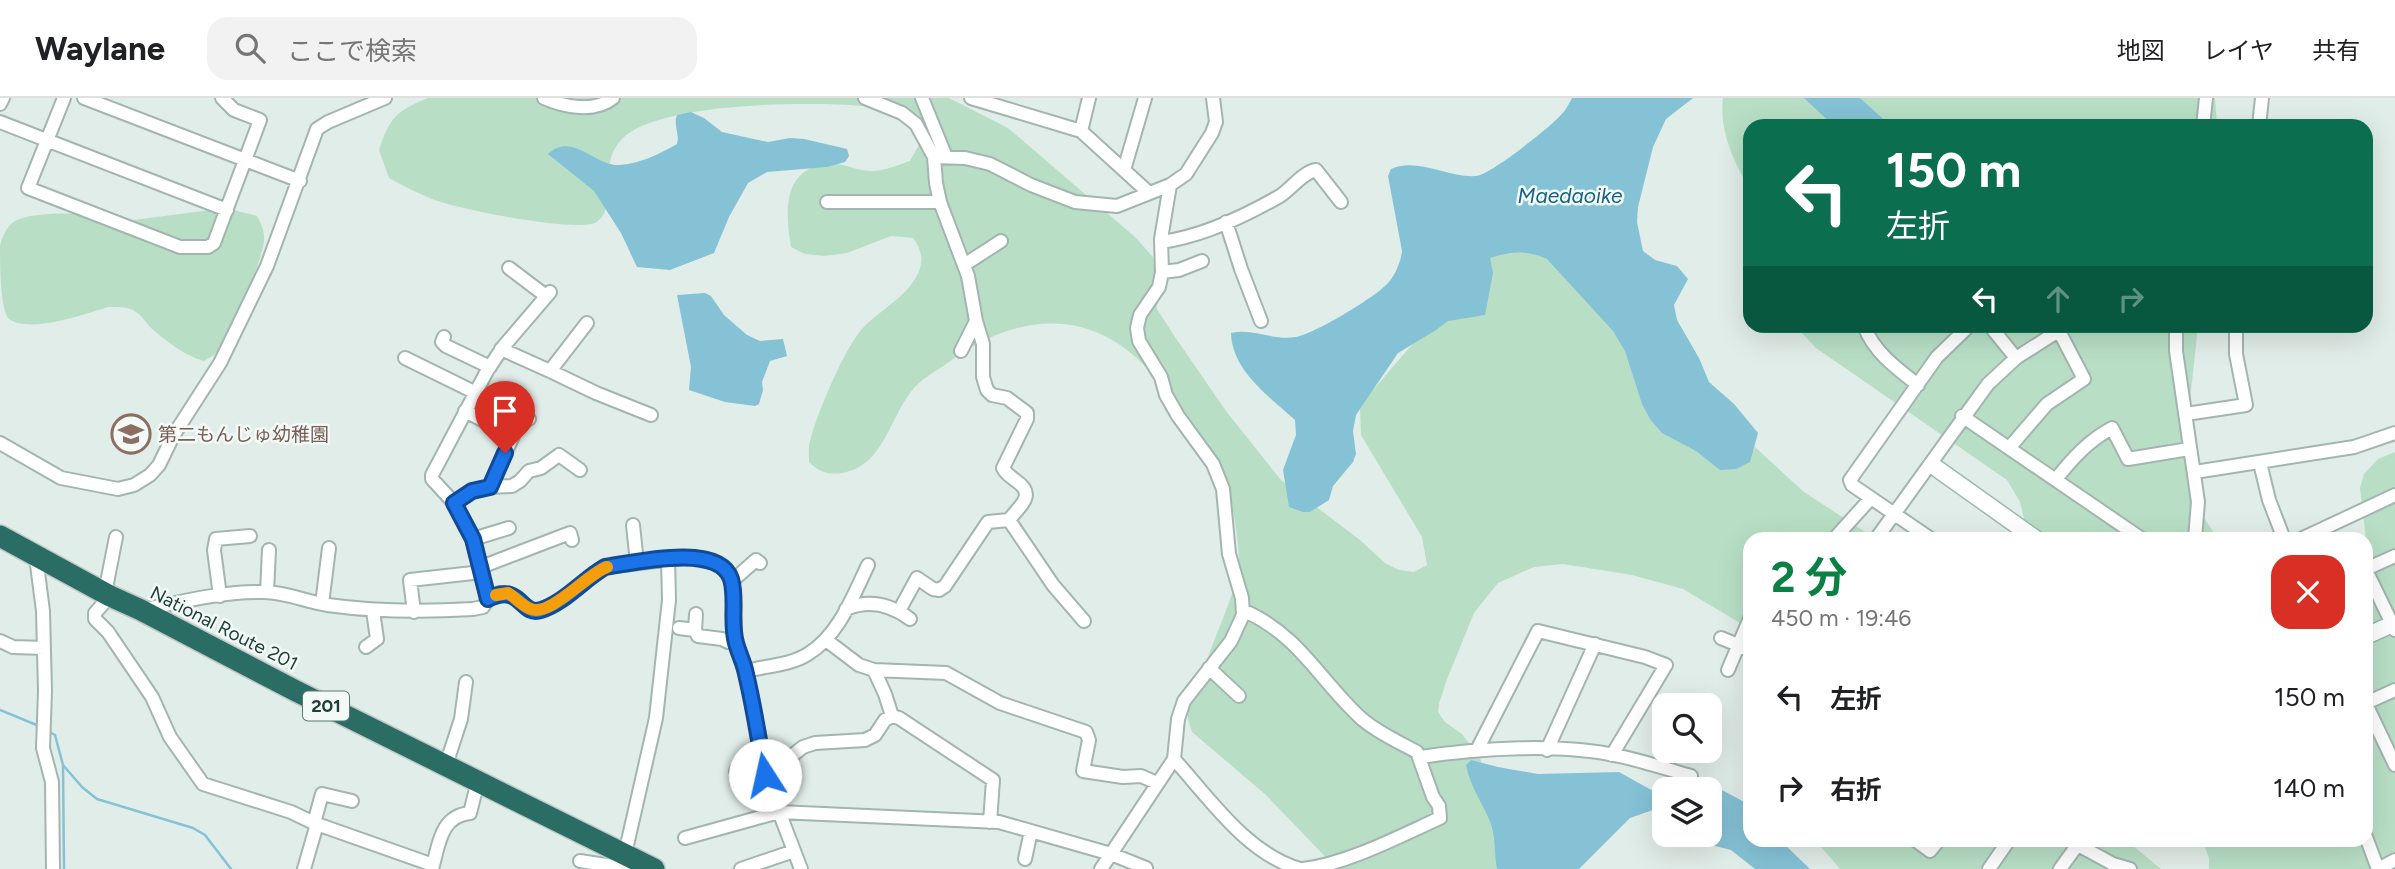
<!DOCTYPE html>
<html lang="ja">
<head>
<meta charset="utf-8">
<style>
	:root { --surface:#fff; --page:#f2f2f2; --text:#202124; --muted:#757577; --line:#e0e0e0; --accent:#0b8043 }
	body { margin:0; font-family:Figtree,"Noto Sans JP",sans-serif; background:var(--page); color:var(--text); height:100vh; display:flex; flex-direction:column; font-size:26px; white-space:nowrap }
	* { box-sizing:border-box; margin:0 }
	p { font-size:23px; color:var(--muted) }
	.icon { flex:none; width:38px; height:38px; fill:none; stroke:currentColor; stroke-width:2; stroke-linecap:round; stroke-linejoin:round }
	.map { position:relative; flex:1; overflow:hidden }
	.details { position:absolute; left:1743px; top:434px; width:630px; height:315px; display:flex; flex-direction:column; background:var(--surface); border-radius:21px; box-shadow:0 7px 28px #0002 }
	.details>* { flex:none }
	.banner { position:absolute; left:1743px; top:21px; width:630px; height:214px; border-radius:21px; box-shadow:0 7px 28px #0002; background:#0b6e4f; color:#fff; overflow:hidden }
	.buttons { position:absolute; left:1652px; top:595px; display:grid; gap:14px }
	.buttons a { display:grid; place-items:center; width:70px; height:70px; border-radius:14px; background:var(--surface); box-shadow:0 7px 28px #0002; font-size:35px }
	.pin { position:absolute; display:grid; place-items:center; width:60px; height:60px; color:#fff; margin:-72px -30px; border-radius:50% 50% 50% 0; rotate:-45deg; box-shadow:0 0 7px #0007 }
	.pin .icon { rotate:45deg }
	.me { position:absolute; width:77px; margin:-38px; rotate:350deg; stroke-linejoin:round; filter:drop-shadow(0 0 5px #0008) }
	.turn { display:flex; align-items:center; gap:24px; height:147px; padding:0 28px; font-size:32px }
	.turn .icon { width:91px; height:91px; stroke-width:2.5 }
	.turn b { display:block; font-size:49px; line-height:60px }
	.lanes { display:flex; align-items:center; height:66px; padding:0 28px; background:#0003; justify-content:center; gap:35px; direction:ltr }
	.lanes .off { opacity:.35 }
	.round { display:grid; place-items:center; flex:none; width:74px; height:74px; border-radius:21px; background:var(--page) }
	.head { display:flex; align-items:center; justify-content:space-between; height:119px; padding:0 28px }
	h1 { font-size:42px; font-weight:700; line-height:52px; color:var(--accent) }
	ul { padding:0; list-style:none }
	li { display:flex; align-items:center; gap:21px; height:91px; padding:0 28px }
	li div { flex:1 }
	li b { display:block; font-size:26px }
	li em { font-style:normal }
	header { display:flex; align-items:center; gap:42px; box-sizing:border-box; height:98px; padding:0 35px; background:var(--surface); border-bottom:2px solid var(--line) }
	header strong { font-size:33px }
	nav { display:flex; gap:38px; margin-inline-start:auto; font-size:24px }
	.search { width:490px; height:63px; background:var(--page); display:flex; align-items:center; gap:18px; box-sizing:border-box; padding:0 24px; border-radius:21px; color:var(--muted); font-size:26px }
	.map>svg:first-child { display:block }
	.green { fill:#b8dfc6 }
	.water { fill:#85c2d6 }
	.lines { fill:none; stroke-linecap:round; stroke-linejoin:round }
	.stream { stroke:#85c2d6; stroke-width:2.5 }
	.street-casing { stroke:#a3b5b0; stroke-width:16 }
	.secondary-casing { stroke:#9eb9b2; stroke-width:19 }
	.highway-casing { stroke:#c1c9c8; stroke-width:24 }
	.street { stroke:#fff; stroke-width:12 }
	.secondary { stroke:#fff; stroke-width:16 }
	.highway { stroke:#2a6d65; stroke-width:21 }
	.route-casing { stroke:#114b97; stroke-width:18 }
	.route { stroke:#1a73e8; stroke-width:12 }
	.slow { stroke:#f59e0b; stroke-width:12 }
	.labels { text-anchor:middle; dominant-baseline:central; stroke-width:5; stroke-linejoin:round; paint-order:stroke }
	.shield { fill:#f2f9f6; stroke:#5f7772; stroke-width:2 }
	.shield-label { font-size:18px; font-weight:bold; fill:#203f39 }
	.education-label { font-size:19px; fill:#785e54; stroke:#f2f9f6; text-anchor:start }
	.street-label { font-size:19px; fill:#203f39; stroke:#f2f9f6 }
	.water-label { font-size:21px; font-style:italic; fill:#16647f; stroke:#f2f9f6 }
</style>
</head>
<body>
<header>
<strong>Waylane</strong>
<div class="search"><svg class="icon" aria-label="search" viewBox="0 0 24 24"><circle cx="10" cy="10" r="6"/><path d="M15 15l6 6"/></svg>ここで検索</div>
<nav><a>地図</a><a>レイヤ</a><a>共有</a></nav>
</header>
<div class="map">
<svg width="2395" height="771" viewBox="0 0 2395 771">
	<rect width="100%" height="100%" fill="#e1ede8"/>
	<path class="green" d="M428,0H949L1008,30L1135,139L1153,159L1159,175L1155,189L1157,211L1173,236L1226,313L1281,382L1360,442L1385,465L1399,472L1414,474L1427,467L1422,439L1361,337L1360,311L1373,292L1478,170L1499,152L1525,138L1804,394L1876,441H1750V531L1683,491L1632,477L1563,466L1534,469L1498,485L1474,515L1446,584L1439,606L1438,614L1445,624L1462,636L1480,660L1499,713L1516,771H1337L1266,697L1192,634C1191,630 1188,624 1188,619C1188,602 1202,575 1208,559C1218,531 1232,502 1238,474C1240,460 1238,445 1236,431C1227,365 1198,329 1156,280C1096,208 1021,212 949,264C938,272 924,279 915,289C889,317 886,367 842,375C828,377 819,374 809,364C809,357 808,349 810,343C817,316 844,251 862,231C878,213 904,201 916,179C924,165 923,153 913,140L891,138L847,155L825,158L805,156L791,149C785,113 782,68 831,66C845,65 859,74 874,73C886,72 898,67 910,63L920,45L915,23C908,19 900,12 891,11C838,2 657,1 621,42C602,63 612,89 605,113C604,117 599,123 595,125C572,134 457,111 432,101C417,95 403,88 389,80L379,52C390,19 396,13 428,0Z
		M1723,0H2215L2217,28H1750V92C1734,63 1719,34 1723,0Z
		M226,110L257,118C261,126 265,133 264,143C262,164 229,243 214,257C211,259 207,261 204,263C185,258 166,243 151,230C146,225 142,218 136,214C128,208 117,209 108,209C85,216 30,236 9,221C0,213 0,161 0,148C2,138 8,126 17,122C30,116 67,114 81,117C94,120 104,124 118,124Z
		M1795,228H2198L2188,320L2195,406L2218,441H2029L2020,404L2007,382L1816,250Z
		M2395,354V771H2209V760L2202,742H2366V441L2360,390L2364,376L2378,361Z
		M1815,742H2126L2161,771H1840Z"/>
	<path class="water" d="M1572,0H1693L1666,21L1653,49L1638,109L1637,124L1643,153L1655,162L1677,168L1688,181L1674,207L1677,222L1699,260L1709,284L1734,306L1758,335L1750,364L1736,371L1720,372L1696,353L1662,335L1650,321L1642,306L1625,253L1613,233L1547,161C1527,152 1511,153 1490,160L1493,175L1485,217L1448,223L1436,232L1398,255L1356,317L1353,333L1356,356L1353,364L1333,388L1329,402L1310,414H1303L1289,409L1283,372L1296,337L1295,322C1269,298 1232,273 1231,235C1253,230 1273,243 1296,239C1314,236 1372,201 1386,187C1394,180 1401,164 1402,153L1388,78L1391,71C1418,59 1448,80 1476,78C1490,77 1549,30 1560,18C1565,13 1569,6 1572,0Z
		M1804,0H1860L1891,28H1834Z
		M691,14L704,20L722,34L768,44L790,40L804,41L847,51L849,58L845,64L827,69L767,74L748,85L729,119L714,155L670,172L637,169L621,135L594,93L548,56C572,33 595,68 619,67C639,66 660,56 677,46C680,36 673,27 677,17Z
		M705,195L711,198L724,217L747,237L760,243L783,241L787,258L770,263L762,284L763,292L759,306L755,308L725,304L689,292L691,269L677,197Z
		M1471,662L1498,669L1538,676L1619,674L1664,699V708L1630,720L1579,771H1497C1494,756 1496,741 1491,726C1483,705 1470,689 1466,667Z
		M1720,691L1750,707V742H1780L1810,771H1755L1731,752L1695,743L1698,737H1710V712Z"/>
	<g class="lines">
		<path class="stream" d="M0,612L39,628
			M48,633L55,637L63,667L64,771
			M63,667L82,689L97,701L193,730L205,737L231,771"/>
		<g class="street-casing">
			<path id="street" d="M64,0L28,90L180,149H208L214,145L260,22L234,12L222,0
				M84,0L300,83
				M544,0C564,9 595,15 613,0
				M865,0L902,15L916,26L934,59L936,85L940,104L968,178L976,223L961,253
				M922,0L946,59
				M971,0L1081,33L1148,94
				M0,6L3,0
				M0,24L227,112
				M2203,28L2206,0
				M2259,28L2262,0
				M1081,33L1089,0
				M934,59L965,60L990,66L1031,87L1075,104L1117,108L1170,87L1186,76L1212,35L1216,24L1213,0
				M1124,72L1145,0
				M827,104H940
				M1226,124L1241,171L1261,223
				M1161,144C1201,139 1245,118 1280,98C1291,91 1303,74 1316,72L1341,104
				M964,167L1001,143
				M509,170L546,198
				M1162,174L1179,172L1202,163
				M1864,228C1874,254 1896,270 1918,287
				M1990,228L2016,260
				M2176,228V253L2198,404L2195,441
				M444,239L442,244L446,248L490,269
				M501,251L550,273L587,225
				M405,260L529,321
				M550,273L596,295L651,317
				M2186,316L2246,307L2236,256V228
				M1962,318L2142,441
				M0,345L61,380L118,391L134,387L150,377L159,367L173,338L220,265L267,168L317,31L328,24L385,0
				M2009,350L2047,306L2084,281L2058,231
				M2260,365L2269,402L2284,441
				M2195,374L2354,349L2395,335
				M2056,381C2073,360 2088,343 2112,330L2128,361L2189,351
				M490,389L512,388L520,383L529,373L541,370L559,357L580,372
				M454,405L472,393L490,389L513,338L465,313
				M1009,422L1053,487L1084,523
				M633,427L637,465
				M473,441L509,430
				M1834,441L1871,400
				M1876,441L1988,286L2016,260L2066,228
				M1931,441L1852,387L1850,382L1937,259L1969,228
				M2301,441L2395,397
				M36,459L43,513L45,593L43,650L52,684L53,771
				M481,469L570,435L572,442
				M2366,471L2395,458
				M2366,472L2395,532
				M731,484L756,462L760,465
				M267,494L269,452
				M105,495L116,439
				M110,498L95,515V521L108,534L152,599L170,639L203,686L291,714L314,725L433,767
				M220,498L214,452L216,441L250,438
				M488,501L473,441L454,405L432,381V377L487,273L503,249L550,194
				M322,506L329,450
				M846,511C869,501 890,506 910,521
				M141,512C181,504 223,493 264,494C285,494 307,504 328,507C377,514 423,514 473,511L483,509L488,501L499,495H508L532,512L540,513L571,495L594,475L605,469L690,459L707,461L719,467L730,477L733,489L735,543L746,573L765,677L801,771
				M899,513L917,480L933,491L939,492L945,488L988,424L1009,422C1021,406 1037,397 1015,382C1010,378 1006,376 1003,370L1027,321V315L1007,300L992,297L987,292L983,279V246L976,223
				M414,514L410,482L482,474
				M696,516L695,532L698,538L722,541L728,544
				M1243,517L1249,515C1300,539 1322,585 1362,621C1378,635 1399,644 1417,654L1433,699L1439,708L1440,720C1400,738 1347,766 1303,771
				M679,530L695,532
				M1721,540L1750,552
				M826,542L859,567L874,572
				M0,543L13,549L44,550
				M366,549L377,541L373,513
				M1209,570L1239,598
				M1728,572L1750,520
				M746,573C766,568 791,567 808,556C839,537 853,498 868,467
				M2366,605L2395,592
				M2366,606L2395,667
				M1477,652L1538,533L1645,559L1666,567L1612,657
				M1547,652L1595,546
				M1421,659C1480,650 1560,645 1619,658C1643,663 1667,671 1691,678
				M1174,661C1209,700 1247,756 1300,771
				M446,667L461,621L466,584
				M736,673L789,660L803,649L815,645L865,642L875,637L885,622L892,618
				M990,724L993,682L899,620L892,618L885,596L874,572L946,575L1000,605L1086,634L1089,642L1083,673L1123,679L1141,678L1157,685
				M314,725L322,696L352,703
				M2366,739L2378,771
				M685,740L779,714L999,724L1111,756L1146,770
				M1915,742L1930,753L1939,742
				M2078,747L2113,766L2130,771
				M1025,761L1031,733
				M580,763L625,770
				M304,771L317,726
				M432,771C439,747 440,718 470,715L478,683
				M625,771V756L656,620L669,502L668,461
				M741,771L794,753
				M1101,771L1174,661L1178,621L1184,603L1231,543L1243,517L1242,500L1229,456L1223,391L1213,366L1178,318L1166,297L1161,279L1139,243L1137,230L1140,217L1159,189L1162,174L1161,141L1170,87
				M1989,771L2009,742
				M2060,771L2081,742
				M2378,771L2395,762"/>
		</g>
		<g class="secondary-casing">
			<path id="secondary" d="M1932,367L2036,441
				M2366,538L2395,525"/>
		</g>
		<g class="highway-casing">
			<path id="highway" d="M0,438L110,498L141,512L296,593L654,771"/>
		</g>
		<use href="#street" class="street"/>
		<use href="#secondary" class="secondary"/>
		<use href="#highway" class="highway"/>
	</g>
	<g class="lines">
		<g class="route-casing">
			<path id="route" d="M505,355L490,389L472,393L454,405L473,441L488,501C522,484 520,519 541,512C564,505 584,481 605,469C633,465 719,444 731,481C737,501 730,524 736,545C739,556 744,565 746,576C754,609 759,643 765,677"/>
		</g>
		<use href="#route" class="route"/>
		<path class="slow" d="M496,497L508,495C516,500 522,508 531,511C550,519 587,476 607,469"/>
	</g>
	<defs>
		<g id="school-ring" transform="scale(2.0125)"><circle r="9.5" fill="#f2f9f6" stroke="#8d6e63" stroke-width="1.5"/><path d="M0-5L7-2L0 1L-7-2ZM-4 1L0 2.5L4 1V4Q0 6-4 4Z" fill="#8d6e63"/></g>
	</defs>
	<g fill-rule="evenodd">
		<use href="#school-ring" x="131" y="336"/>
	</g>
	<g class="labels">
		<rect class="shield" x="303" y="593.5" width="46" height="29" rx="5"/>
		<g class="shield-label">
			<text x="326" y="608">201</text>
		</g>
		<g class="education-label">
			<text x="158" y="336">第二もんじゅ幼稚園</text>
		</g>
		<g class="street-label">
			<text transform="translate(224 530) rotate(27)">National Route 201</text>
		</g>
		<g class="water-label">
			<text x="1570" y="97">Maedaoike</text>
		</g>
	</g>
</svg>
<div class="buttons">
<a><svg class="icon" aria-label="search" viewBox="0 0 24 24"><circle cx="10" cy="10" r="6"/><path d="M15 15l6 6"/></svg></a>
<a><svg class="icon" aria-label="layers" viewBox="0 0 24 24"><path d="M12 4l9 5-9 5-9-5zM3 14l9 5 9-5"/></svg></a>
</div>
<div class="pin" style="left:505px;top:355px;background:#d93025"><svg class="icon" aria-label="arrive" viewBox="0 0 24 24"><path d="M6 21V4h12l-3 4 3 4H6"/></svg></div>
<svg class="me" style="left:765px;top:677px" viewBox="-20 -20 40 40"><circle r="19" fill="#fff"/><path d="M0-13L10 11 0 6-10 11z" fill="#1a73e8"/></svg>
<div class="banner">
<div class="turn"><svg class="icon" aria-label="left" viewBox="0 0 24 24"><path d="M17 20v-9H6M10 6l-5 5 5 5"/></svg><div><b>150 m</b>左折</div></div>
<div class="lanes"><svg class="icon" aria-label="left" viewBox="0 0 24 24"><path d="M17 20v-9H6M10 6l-5 5 5 5"/></svg><svg class="icon off" aria-label="ahead" viewBox="0 0 24 24"><path d="M12 20V5M6 11l6-6 6 6"/></svg><svg class="icon off" aria-label="right" viewBox="0 0 24 24"><path d="M7 20v-9h11M14 6l5 5-5 5"/></svg></div>
</div>
<section class="details">
<div class="head"><div><h1>2 分</h1><p>450 m · 19:46</p></div><a class="round" style="background:#d93025;color:#fff"><svg class="icon" aria-label="close" viewBox="0 0 24 24"><path d="M6 6l12 12M18 6L6 18"/></svg></a></div>
<ul>
<li><svg class="icon" aria-label="left" viewBox="0 0 24 24"><path d="M17 20v-9H6M10 6l-5 5 5 5"/></svg><div><b>左折</b></div><em>150 m</em></li>
<li><svg class="icon" aria-label="right" viewBox="0 0 24 24"><path d="M7 20v-9h11M14 6l5 5-5 5"/></svg><div><b>右折</b></div><em>140 m</em></li>
</ul>
</section>
</div>
</body>
</html>
